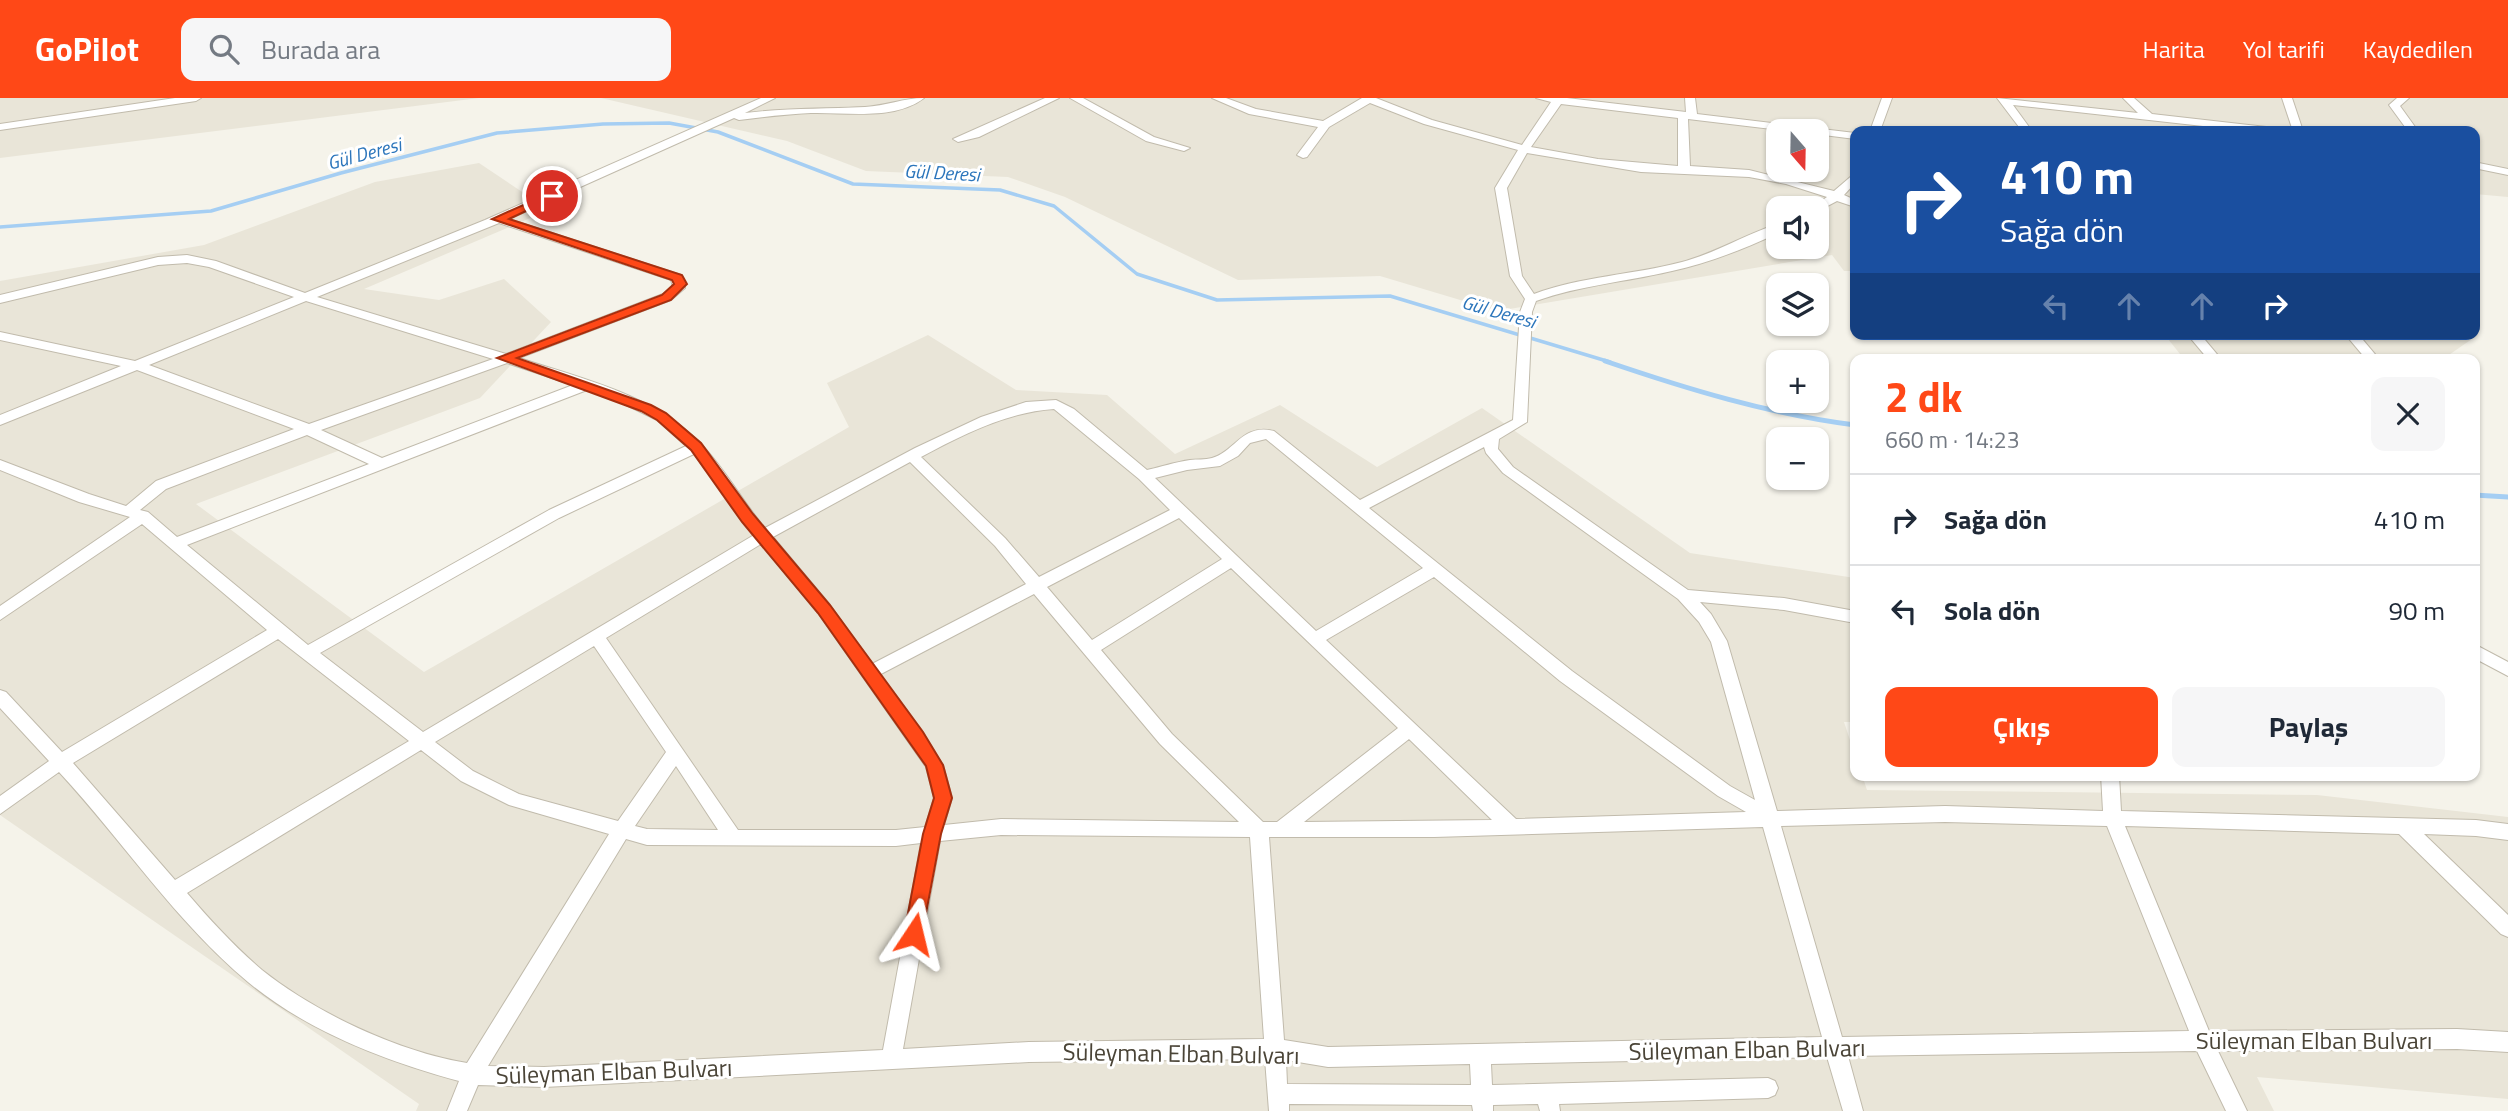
<!DOCTYPE html>
<html lang="tr">
<head>
<meta charset="utf-8">
<style>
	:root { --surface:#fff; --page:#f6f6f7; --text:#1f2937; --muted:#747a83; --line:#e0e1e3; --accent:#ff4817 }
	body { margin:0; font-family:"Titillium Web",sans-serif; background:var(--page); color:var(--text); height:100vh; display:flex; flex-direction:column; font-size:26px; white-space:nowrap }
	* { box-sizing:border-box; margin:0 }
	p { font-size:23px; color:var(--muted) }
	.icon { flex:none; width:38px; height:38px; fill:none; stroke:currentColor; stroke-width:2; stroke-linecap:round; stroke-linejoin:round }
	.map { position:relative; flex:1; overflow:hidden }
	.drawer { position:absolute; left:1850px; top:256px; width:630px; height:427px; display:flex; flex-direction:column; background:var(--surface); border-radius:14px; box-shadow:0 2px 5px #0004 }
	.drawer>* { flex:none }
	.hud { position:absolute; left:1850px; top:28px; width:630px; height:214px; border-radius:14px; box-shadow:0 2px 5px #0004; background:#1a4fa0; color:#fff; overflow:hidden }
	.needle { width:46px; rotate:160deg }
	.tools { position:absolute; left:1766px; top:21px; display:grid; gap:14px }
	.tools a { display:grid; place-items:center; width:63px; height:63px; border-radius:14px; background:var(--surface); box-shadow:0 2px 5px #0004; font-size:35px }
	.pin { position:absolute; display:grid; place-items:center; width:60px; height:60px; color:#fff; margin:-30px; border:4px solid #fff; border-radius:50%; box-shadow:0 2px 7px #0007 }
	.me { position:absolute; width:77px; margin:-38px; rotate:10deg; stroke-linejoin:round; filter:drop-shadow(0 0 5px #0008) }
	.turn { display:flex; align-items:center; gap:24px; height:147px; padding:0 35px; font-size:32px }
	.turn .icon { width:91px; height:91px; stroke-width:2.5 }
	.turn b { display:block; font-size:49px; line-height:60px }
	.lanes { display:flex; align-items:center; height:66px; padding:0 35px; background:#0003; justify-content:center; gap:35px; direction:ltr }
	.lanes .off { opacity:.35 }
	.round { display:grid; place-items:center; flex:none; width:74px; height:74px; border-radius:14px; background:var(--page) }
	.headline { display:flex; align-items:center; justify-content:space-between; height:119px; padding:0 35px }
	h1 { font-size:42px; font-weight:700; line-height:52px; color:var(--accent) }
	.action { display:flex; gap:14px; margin-top:auto; padding:14px 35px }
	.action a { flex:1; height:80px; border-radius:14px; background:var(--accent); color:#fff; font-size:28px; font-weight:700; line-height:80px; text-align:center }
	.action a+a { background:var(--page); color:var(--text) }
	ul { padding:0; list-style:none }
	li { display:flex; align-items:center; gap:21px; height:91px; padding:0 35px; border-top:2px solid var(--line) }
	li div { flex:1 }
	li b { display:block; font-size:26px }
	li em { font-style:normal }
	header { display:flex; align-items:center; gap:42px; box-sizing:border-box; height:98px; padding:0 35px; background:var(--accent); color:#fff }
	header strong { font-size:33px }
	nav { display:flex; gap:38px; margin-inline-start:auto; font-size:24px }
	.search { width:490px; height:63px; background:var(--page); display:flex; align-items:center; gap:18px; box-sizing:border-box; padding:0 24px; border-radius:14px; color:var(--muted); font-size:26px }
	.map>svg:first-child { display:block }
	.residential { fill:#e9e5d8; fill-rule:evenodd }
	.lines { fill:none; stroke-linecap:round; stroke-linejoin:round }
	.stream-far1 { stroke:#a5cef3; stroke-width:3.5 }
	.stream { stroke:#a5cef3; stroke-width:5 }
	.minor-casing { stroke:#c1bbac; stroke-width:2 }
	.minor { fill:#fff; fill-rule:evenodd }
	.route { fill:#ff4817; stroke:#a62f0f; stroke-width:2 }
	.labels { text-anchor:middle; dominant-baseline:central; stroke-width:6; stroke-linejoin:round; paint-order:stroke }
	.far-water-label { font-size:19px; font-style:italic; fill:#2b75bb; stroke:#fff }
	.near-street-label { font-size:24px; fill:#4a4437; stroke:#fff }
</style>
</head>
<body>
<header>
<strong>GoPilot</strong>
<div class="search"><svg class="icon" aria-label="search" viewBox="0 0 24 24"><circle cx="10" cy="10" r="6"/><path d="M15 15l6 6"/></svg>Burada ara</div>
<nav><a>Harita</a><a>Yol tarifi</a><a>Kaydedilen</a></nav>
</header>
<div class="map">
<svg width="2508" height="1013" viewBox="0 0 2508 1013">
	<rect width="100%" height="100%" fill="#f5f3ea"/>
	<path class="residential" d="M0,0H479L0,60Z
		M601,0H2508V99L2475,96L2474,33H1855V173H1844L1832,157L1497,213L1380,178L1238,182L1065,99L1008,79L866,73L787,43ZM1778,33H1816V72H1778ZM1778,110H1816V149H1778Z
		M479,65L549,112L364,191L439,202L504,181L551,224L480,300L196,406L424,574L849,329L827,285L928,237L1016,292L1107,297L1175,356L1280,307L1377,369L1482,310L1690,455L1855,480V624H1844L1855,657V677H1862L1867,692L2317,697L2508,719V1001L2257,979L2274,1013H416L419,1006L0,717V183L204,147L375,84Z
		M2164,236H2466L2472,241L2443,261H2184Z"/>
	<g class="lines">
		<path class="stream-far1" d="M0,129L211,113L341,75L497,35L603,26L669,25L718,34L853,86L1000,92L1054,108L1137,176L1217,202L1390,198L1610,264"/>
		<path class="stream" d="M1605,263C1687,291 1769,316 1855,327
			M2474,397L2508,399"/>
		<g class="minor-casing">
			<path id="minor" d="M175,0H201L196,3L0,32V26Z
				M761,0H775L745,15C785,10 825,11 865,9C885,8 904,0 924,0C895,23 845,14 811,15C787,16 763,19 739,22L734,20L509,121L681,177L685,190L671,202L519,260C583,281 649,295 699,344C724,369 742,403 765,430L915,350L981,319L1026,304L1056,302L1074,311L1147,372C1161,369 1175,364 1190,362C1197,361 1205,362 1212,360C1235,354 1242,325 1274,333L1360,402L1513,322L1520,214L1525,201L1510,178L1495,90L1518,52L1424,26L1370,5L1329,29L1307,59L1303,60L1297,57L1318,29L1249,16L1212,0H1226L1256,11L1323,23L1362,0H1376L1432,22L1522,47L1551,4L1536,0H1567L1686,14L1685,0H1695L1697,16L1855,35V41L1816,36V33H1789L1688,21L1690,68L1749,72L1834,93L1855,75V85L1844,97L1855,102V109L1837,103L1816,114V110H1811L1812,109L1827,99L1786,86L1749,79L1641,74L1527,55L1507,90L1522,178L1534,196C1582,178 1633,177 1682,164C1716,155 1746,136 1778,126V135C1744,151 1709,165 1672,173C1626,184 1581,187 1536,203L1532,214L1527,324L1499,341L1498,351L1513,369L1688,492L1784,500L1855,513V525L1784,512L1700,504L1711,516L1727,543L1777,713L1945,708L2103,713L2101,677H2119L2121,713L2476,722L2508,726V742L2476,738L2424,736L2508,817V839L2501,836L2399,736L2125,728L2209,933L2457,931L2508,934V954L2457,951L2218,953L2247,1013H2226L2197,953L1848,958L1863,1013H1843L1827,959L1491,966L1492,987L1768,980L1775,983L1778,990L1775,997L1768,1000L1559,1006L1560,1013H1540L1538,1006L1493,1007V1013H1473L1472,1007L1289,1006V1013H1269L1265,961L1029,964L544,989L478,987L467,1013H447L459,983C385,963 307,933 248,884C176,824 123,743 59,674L0,716V698L49,663L0,610V592L6,594L62,654L267,532L142,426L0,522V508L130,419L79,404L0,372V362L89,396L126,408L156,383L294,331L137,272L0,327V317L121,268L0,242V234L135,263L294,199L209,169L187,165L158,167L0,205V197L158,159L187,157L216,163L305,195L485,122ZM1561,6L1678,20V68L1598,61L1531,49ZM499,125L671,182L673,189L663,196L506,256L317,199ZM306,203L493,261L309,326L149,267ZM507,265L573,287L382,360L321,332ZM587,292L612,300L657,322L686,348L549,412L308,547L187,447ZM1054,311L1139,381L1170,412L1039,479L1005,440L921,359C962,337 1007,314 1054,311ZM307,337L369,366L177,439L148,414L140,412L166,391ZM1266,341L1423,470L1316,533L1155,380L1187,372L1220,368L1238,358L1250,345ZM1484,349L1486,355L1503,375L1678,501L1699,524L1711,544L1755,702L1730,688L1572,573L1369,410ZM694,356L754,437L423,634L320,555L559,420ZM910,364L995,448L1026,486L872,566L830,507L773,439ZM1179,420L1222,461L1092,542L1047,489ZM761,446L818,515L926,669L934,700L925,729L896,732H738L606,540ZM1231,470L1398,630L1277,724H1263L1172,636L1101,552ZM1434,479L1560,583L1718,698L1746,714L1516,721L1326,542ZM1034,496L1160,646L1239,724L1001,721L944,727L952,700L943,667L879,577ZM278,541L409,643L175,782L73,665ZM594,548L666,654L618,723L519,696L473,673L435,644ZM1409,641L1492,722L1304,724ZM421,652L461,683L509,707L609,736L467,965C399,954 316,915 262,872C235,849 210,822 187,795ZM676,668L718,732L647,731L635,728ZM1945,724L2107,728L2189,933L1842,939L1781,728ZM1763,729L1822,939L1328,949L1284,942L1269,739H1434ZM1001,737L1250,739L1264,941L1029,944L903,951L940,743ZM626,741L647,747L896,748L921,745L883,952L544,969L488,968ZM1286,962L1328,969L1470,966L1471,987L1287,986Z
				M1045,0H1059L979,39L958,44L953,41Z
				M1070,0H1083L1154,39L1190,50L1184,53L1146,43Z
				M1882,0H1892L1880,33H1870Z
				M1997,0L2138,15L2123,0H2134L2152,16L2275,30L2280,33H2248L2013,7L2032,33H2022Z
				M2282,0H2292L2303,33H2293Z
				M2397,0H2409L2400,8L2418,33H2408L2389,7Z
				M2474,64L2508,71V77L2474,70Z
				M2187,236H2200L2221,261H2208Z
				M2345,236H2358L2379,261H2366Z
				M2474,546L2508,564V578L2474,560Z"/>
		</g>
		<use href="#minor" class="minor"/>
	</g>
	<path class="route" d="M548,96L558,98L509,121L682,177L687,186L671,202L517,260L651,307L666,315L701,345L753,416L830,507L923,634L943,667L952,700L941,736L921,842L914,845L907,842L904,836L923,736L934,700L926,668L818,515L742,424L691,352L657,322L641,313L497,260L662,197L674,186L672,182L492,121Z"/>
	<g class="labels">
		<g class="far-water-label">
			<text transform="translate(364 55) rotate(-15)">Gül Deresi</text>
			<text transform="translate(942 74) rotate(3)">Gül Deresi</text>
			<text transform="translate(1499 213) rotate(16)">Gül Deresi</text>
		</g>
		<g class="near-street-label">
			<text x="2314" y="942">Süleyman Elban Bulvarı</text>
			<text transform="translate(1747 951) rotate(-1)">Süleyman Elban Bulvarı</text>
			<text transform="translate(1181 955) rotate(1)">Süleyman Elban Bulvarı</text>
			<text transform="translate(614 973) rotate(-2)">Süleyman Elban Bulvarı</text>
		</g>
	</g>
</svg>
<div class="tools">
<a><svg class="needle" viewBox="-14 -14 28 28"><path d="M0-13l5 13h-10z" fill="#e53935"/><path d="M0 13l5-13h-10z" fill="#747a83"/></svg></a>
<a><svg class="icon" aria-label="sound" viewBox="0 0 24 24"><path d="M4 9h4l5-4v14l-5-4H4zM17 9q2 3 0 6"/></svg></a>
<a><svg class="icon" aria-label="layers" viewBox="0 0 24 24"><path d="M12 4l9 5-9 5-9-5zM3 14l9 5 9-5"/></svg></a>
<a>+</a>
<a>−</a>
</div>
<div class="pin" style="left:552px;top:98px;background:#d93025"><svg class="icon" aria-label="arrive" viewBox="0 0 24 24"><path d="M6 21V4h12l-3 4 3 4H6"/></svg></div>
<svg class="me" style="left:914px;top:836px" viewBox="-20 -20 40 40"><path d="M0-17L14 15 0 8-14 15z" fill="#ff4817" stroke="#fff" stroke-width="4"/></svg>
<div class="hud">
<div class="turn"><svg class="icon" aria-label="right" viewBox="0 0 24 24"><path d="M7 20v-9h11M14 6l5 5-5 5"/></svg><div><b>410 m</b>Sağa dön</div></div>
<div class="lanes"><svg class="icon off" aria-label="left" viewBox="0 0 24 24"><path d="M17 20v-9H6M10 6l-5 5 5 5"/></svg><svg class="icon off" aria-label="ahead" viewBox="0 0 24 24"><path d="M12 20V5M6 11l6-6 6 6"/></svg><svg class="icon off" aria-label="ahead" viewBox="0 0 24 24"><path d="M12 20V5M6 11l6-6 6 6"/></svg><svg class="icon" aria-label="right" viewBox="0 0 24 24"><path d="M7 20v-9h11M14 6l5 5-5 5"/></svg></div>
</div>
<section class="drawer">
<div class="headline"><div><h1>2 dk</h1><p>660 m · 14:23</p></div><a class="round"><svg class="icon" aria-label="close" viewBox="0 0 24 24"><path d="M6 6l12 12M18 6L6 18"/></svg></a></div>
<ul>
<li><svg class="icon" aria-label="right" viewBox="0 0 24 24"><path d="M7 20v-9h11M14 6l5 5-5 5"/></svg><div><b>Sağa dön</b></div><em>410 m</em></li>
<li><svg class="icon" aria-label="left" viewBox="0 0 24 24"><path d="M17 20v-9H6M10 6l-5 5 5 5"/></svg><div><b>Sola dön</b></div><em>90 m</em></li>
</ul>
<div class="action"><a>Çıkış</a><a>Paylaş</a></div>
</section>
</div>
</body>
</html>
